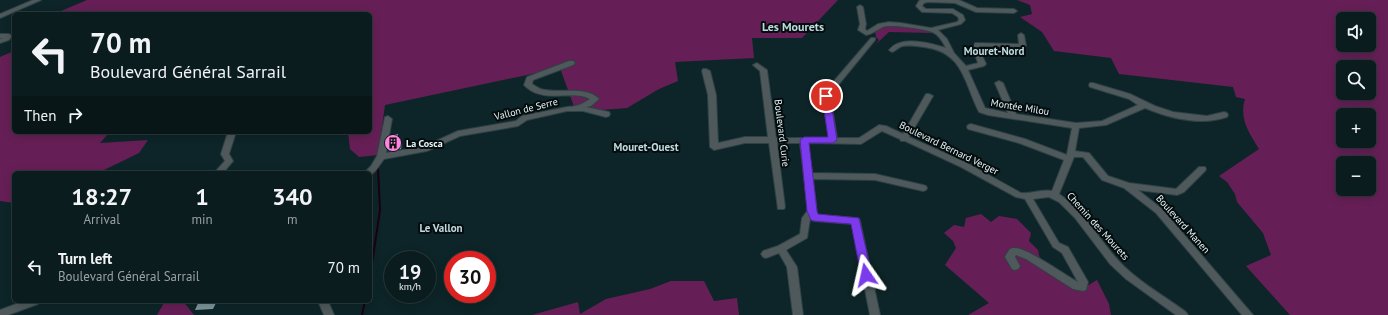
<!DOCTYPE html>
<html lang="en">
<head>
<meta charset="utf-8">
<style>
	:root { --surface:#0a1c1e; --page:#18292b; --text:#f1f3f6; --muted:#99a1a4; --line:#2a3a3c }
	body { margin:0; font-family:"PT Sans",sans-serif; background:var(--page); color:var(--text); height:100vh; display:flex; flex-direction:column; font-size:15px; white-space:nowrap }
	* { box-sizing:border-box; margin:0 }
	p { font-size:13px; color:var(--muted) }
	.icon { flex:none; width:22px; height:22px; fill:none; stroke:currentColor; stroke-width:2; stroke-linecap:round; stroke-linejoin:round }
	.map { position:relative; flex:1; overflow:hidden }
	.details { position:absolute; left:12px; top:171px; width:360px; height:132px; display:flex; flex-direction:column; background:var(--surface); border-radius:6px; box-shadow:0 2px 10px #0003,0 0 0 1px var(--line) }
	.details>* { flex:none }
	.hud { position:absolute; left:12px; top:12px; width:360px; height:122px; border-radius:6px; box-shadow:0 2px 10px #0003,0 0 0 1px var(--line); background:#0a1c1e; color:var(--text); overflow:hidden }
	.buttons { position:absolute; left:1336px; top:12px; display:grid; gap:8px }
	.buttons a { display:grid; place-items:center; width:40px; height:40px; border-radius:6px; background:var(--surface); box-shadow:0 2px 10px #0003,0 0 0 1px var(--line); font-size:20px }
	.speed { position:absolute; left:384px; top:251px; display:flex; gap:8px; font-size:20px; font-weight:700; text-align:center }
	.speed>* { display:grid; place-content:center; width:52px; height:52px; border-radius:50%; background:var(--surface); box-shadow:0 2px 10px #0003,0 0 0 1px var(--line); line-height:1 }
	.speed small { font-size:10px; font-weight:400 }
	.speed .limit { border:6px solid #d22; background:#fff; color:#111 }
	.pin { position:absolute; display:grid; place-items:center; width:34px; height:34px; color:#fff; margin:-17px; border:2px solid #fff; border-radius:50%; box-shadow:0 1px 4px #0007 }
	.me { position:absolute; width:44px; margin:-22px; rotate:349deg; stroke-linejoin:round; filter:drop-shadow(0 0 3px #0008) }
	.turn { display:flex; align-items:center; gap:14px; height:84px; padding:0 12px; font-size:18px }
	.turn .icon { width:52px; height:52px; stroke-width:2.5 }
	.turn b { display:block; font-size:28px; line-height:34px }
	.then { display:flex; align-items:center; height:38px; padding:0 12px; background:#0003; gap:8px; font-size:15px }
	.eta { display:flex; justify-content:space-evenly; align-items:center; height:68px; text-align:center }
	.eta b { font-size:24px; font-weight:800; line-height:28px }
	ul { padding:0; list-style:none }
	li { display:flex; align-items:center; gap:12px; height:56px; padding:0 12px }
	li div { flex:1 }
	li b { display:block; font-size:15px }
	li em { font-style:normal }
	.map>svg:first-child { display:block }
	.green { fill:#661f56; fill-rule:evenodd }
	.lines { fill:none; stroke-linecap:round; stroke-linejoin:round }
	.stream { stroke:#1b0014; stroke-width:2 }
	.building { fill:#7d979c }
	.minor-casing { stroke:#2c4245; stroke-width:2 }
	.minor { fill:#4f595b; fill-rule:evenodd }
	.route { fill:#7c3aed; stroke:#51269a }
	.labels { text-anchor:middle; dominant-baseline:central; stroke-width:4; stroke-linejoin:round; paint-order:stroke }
	.street-label { font-size:10px; fill:#e8f6f8; stroke:#040c0e }
	.poi-label { font-size:10px; font-weight:bold; fill:#e8f6f8; stroke:#040c0e; text-anchor:start }
	.neighbourhood-label { font-size:11px; font-weight:bold; fill:#bfdbdf; stroke:#040c0e }
	.quarter-label { font-size:12px; font-weight:bold; fill:#bfdbdf; stroke:#040c0e }
</style>
</head>
<body>
<div class="map">
<svg width="1388" height="315" viewBox="0 0 1388 315">
	<rect width="100%" height="100%" fill="#0d2528"/>
	<path class="green" d="M87,0H838L802,38H752L754,58L675,62L678,81L659,89L627,108L576,112L560,68L385,105L378,155L359,157L350,149L348,132H370V14H54Z
		M1017,0H1388V315H1290L1246,266L1271,255L1263,233L1237,202L1235,194L1227,182L1219,176L1259,149C1249,133 1239,119 1245,99L1236,97L1233,87L1119,74L1111,58L1054,51L1042,32L1020,17L1032,14L1030,5ZM1343,19H1369V45H1343ZM1343,67H1369V93H1343ZM1343,115H1369V141H1343ZM1343,163H1369V189H1343Z
		M892,25L927,30L933,33L889,32L875,45L879,40L876,37L875,31L878,28Z
		M14,51V132H110L100,143L148,140L139,153L104,170L72,173H14V203L0,201V57Z
		M981,214L991,222L999,216L1017,219L1031,233L1029,241L1038,250L1040,259L1082,289L1097,280L1109,304L1111,315H968L989,303L945,265L956,248L953,241L944,233L954,225L964,227L966,218Z
		M671,281H704L714,301L737,298L739,315H532L578,302L580,314L606,299L650,289Z
		M165,301H183L194,315H157Z"/>
	<g class="lines">
		<path class="stream" d="M370,277L380,210L378,169
			M362,315L365,301"/>
	</g>
	<path class="building" d="M398,134V144H402L401,149L389,151L391,135Z
		M199,301H217L213,309L195,310Z"/>
	<g class="lines">
		<g class="minor-casing">
			<path id="minor" d="M33,0H41L0,18V14Z
				M921,0H959L977,8L1014,9L1017,11L1014,13L976,12L955,3L928,2L924,3L922,6L926,9H953L963,15L965,20L961,24L938,30L947,39L954,53L966,66L978,63L973,49L975,43L1019,44L1018,35L1021,33L1024,35L1026,46L1025,47L980,46L979,49L986,64L984,66L968,70L985,108L1008,113L995,83L999,81L1003,83L1016,114L1076,123L1102,121L1138,105L1129,99L1090,87L1089,85L1090,83H1093L1130,94L1155,106L1173,112L1207,116L1224,112L1227,113L1228,115L1227,117C1201,126 1169,118 1145,108L1106,125L1079,128L1075,151L1089,153L1108,176L1129,183L1176,189L1199,167H1205L1206,169L1205,171L1184,192L1177,195L1138,190L1162,209L1253,315H1242L1156,213L1124,188L1102,180L1083,157H1074L1059,194C1083,210 1097,236 1116,258C1135,280 1163,295 1186,312L1188,315H1176L1126,279L1110,264L1075,218L1059,202L1049,197L1033,199L1059,243L1068,247L1088,282L1086,290L1083,291L1073,289L1026,259L1016,255L1015,257L1020,266L1018,269L1015,270L1012,269L1005,257C1007,254 1009,248 1013,248C1025,246 1066,276 1078,282L1062,253L1053,247L1025,199L1016,197L961,167L905,141H901L900,139L882,131L861,144L808,143L812,173L875,174L923,185L926,186L927,188L926,190L923,191L875,180L813,179L817,215L856,218L859,219L860,221L880,315H870L852,224L814,221L810,219L807,238L786,250L797,267L803,315H793L787,267L779,253L766,258L763,257L761,254L763,251L778,246L800,234L802,218L808,210L800,143H777L785,207L784,209H778L769,143H745L714,150L710,147L708,95L702,71L703,69H706L710,71L716,95L718,143L745,137H768L760,71L753,65L757,63L767,70L776,138H829L822,95L871,38H875V40L830,95L837,138H859L879,125L886,126L903,134L926,94H929L933,96L909,137L967,163L1021,193C1032,194 1041,189 1052,191L1064,160L1019,143L968,129L967,127L968,125L971,124L1025,139L1067,155V154L1072,128L988,115L979,112C964,83 964,52 924,47C917,46 910,45 903,46C898,47 896,51 892,52L889,50C901,35 930,43 946,48C943,42 938,34 932,32C924,29 890,24 883,27C876,30 873,34 866,35L858,30L860,24L857,7L860,5L863,7L866,24L865,29L867,31L878,24L889,22L901,23L931,28L957,22L959,20L958,17L952,13L922,12L916,6L919,1Z
				M0,34H9L12,36L9,40L0,43V39L3,38H0Z
				M569,61H573L575,63L573,65L533,80L532,84C537,87 541,90 546,90C562,93 587,86 599,99L591,106L586,107L609,112L610,114L609,116L606,117L583,111H567L527,120L518,126L460,136L427,151L384,159L376,170L371,175L370,173H364L371,166L377,156L385,117L388,116L392,119L386,153L425,146L458,131L516,121L522,116L567,107C575,107 583,104 590,99C572,89 543,105 524,85L527,77Z
				M228,132H236L229,154L233,161L223,173H214L225,161L221,154Z
				M24,301H40L38,304L8,315H0V310Z
				M318,301H328L334,315H324Z"/>
		</g>
		<use href="#minor" class="minor"/>
	</g>
	<path class="route" d="M823,94H826L830,96L837,140L833,143H809L817,211L818,214L859,218L872,275L866,279L861,275L851,224L814,221L811,220L807,211L800,140L804,137H828L822,96Z"/>
	<defs>
		<g id="building-disc" transform="scale(0.9)"><circle r="9.5" fill="#fe85e0" stroke="#040c0e"/><path d="M-4-6H4V6H1V3H-1V6H-4ZM-2.5-4.3h1.7v1.8h-1.7ZM.8-4.3h1.7v1.8H.8ZM-2.5-1h1.7V.8h-1.7ZM.8-1h1.7V.8H.8Z" fill="#111"/></g>
	</defs>
	<g fill-rule="evenodd">
		<use href="#building-disc" x="393" y="143"/>
	</g>
	<g class="labels">
		<g class="street-label">
			<text transform="translate(1020 107) rotate(9)">Montée Milou</text>
			<text transform="translate(526 109) rotate(-14)">Vallon de Serre</text>
			<text transform="translate(782 133) rotate(83)">Boulevard Curie</text>
			<text transform="translate(949 148) rotate(26)">Boulevard Bernard Verger</text>
			<text transform="translate(1183 224) rotate(48)">Boulevard Manen</text>
			<text transform="translate(1098 226) rotate(48)">Chemin des Mourets</text>
		</g>
		<g class="poi-label">
			<text x="406" y="143">La Cosca</text>
		</g>
		<g class="neighbourhood-label">
			<text x="994" y="51">Mouret-Nord</text>
			<text x="646" y="147">Mouret-Ouest</text>
			<text x="441" y="228">Le Vallon</text>
		</g>
		<g class="quarter-label">
			<text x="793" y="26">Les Mourets</text>
		</g>
	</g>
</svg>
<div class="buttons">
<a><svg class="icon" aria-label="sound" viewBox="0 0 24 24"><path d="M4 9h4l5-4v14l-5-4H4zM17 9q2 3 0 6"/></svg></a>
<a><svg class="icon" aria-label="search" viewBox="0 0 24 24"><circle cx="10" cy="10" r="6"/><path d="M15 15l6 6"/></svg></a>
<a>+</a>
<a>−</a>
</div>
<div class="speed"><div>19<small>km/h</small></div><div class="limit">30</div></div>
<div class="pin" style="left:826px;top:96px;background:#d93025"><svg class="icon" aria-label="arrive" viewBox="0 0 24 24"><path d="M6 21V4h12l-3 4 3 4H6"/></svg></div>
<svg class="me" style="left:866px;top:275px" viewBox="-20 -20 40 40"><path d="M0-17L14 15 0 8-14 15z" fill="#7c3aed" stroke="#fff" stroke-width="4"/></svg>
<div class="hud">
<div class="turn"><svg class="icon" aria-label="left" viewBox="0 0 24 24"><path d="M17 20v-9H6M10 6l-5 5 5 5"/></svg><div><b>70 m</b>Boulevard Général Sarrail</div></div>
<div class="then">Then<svg class="icon" aria-label="right" viewBox="0 0 24 24"><path d="M7 20v-9h11M14 6l5 5-5 5"/></svg></div>
</div>
<section class="details">
<div class="eta">
<div><b>18:27</b><p>Arrival</p></div>
<div><b>1</b><p>min</p></div>
<div><b>340</b><p>m</p></div>
</div>
<ul>
<li><svg class="icon" aria-label="left" viewBox="0 0 24 24"><path d="M17 20v-9H6M10 6l-5 5 5 5"/></svg><div><b>Turn left</b><p>Boulevard Général Sarrail</p></div><em>70 m</em></li>
</ul>
</section>
</div>
</body>
</html>
